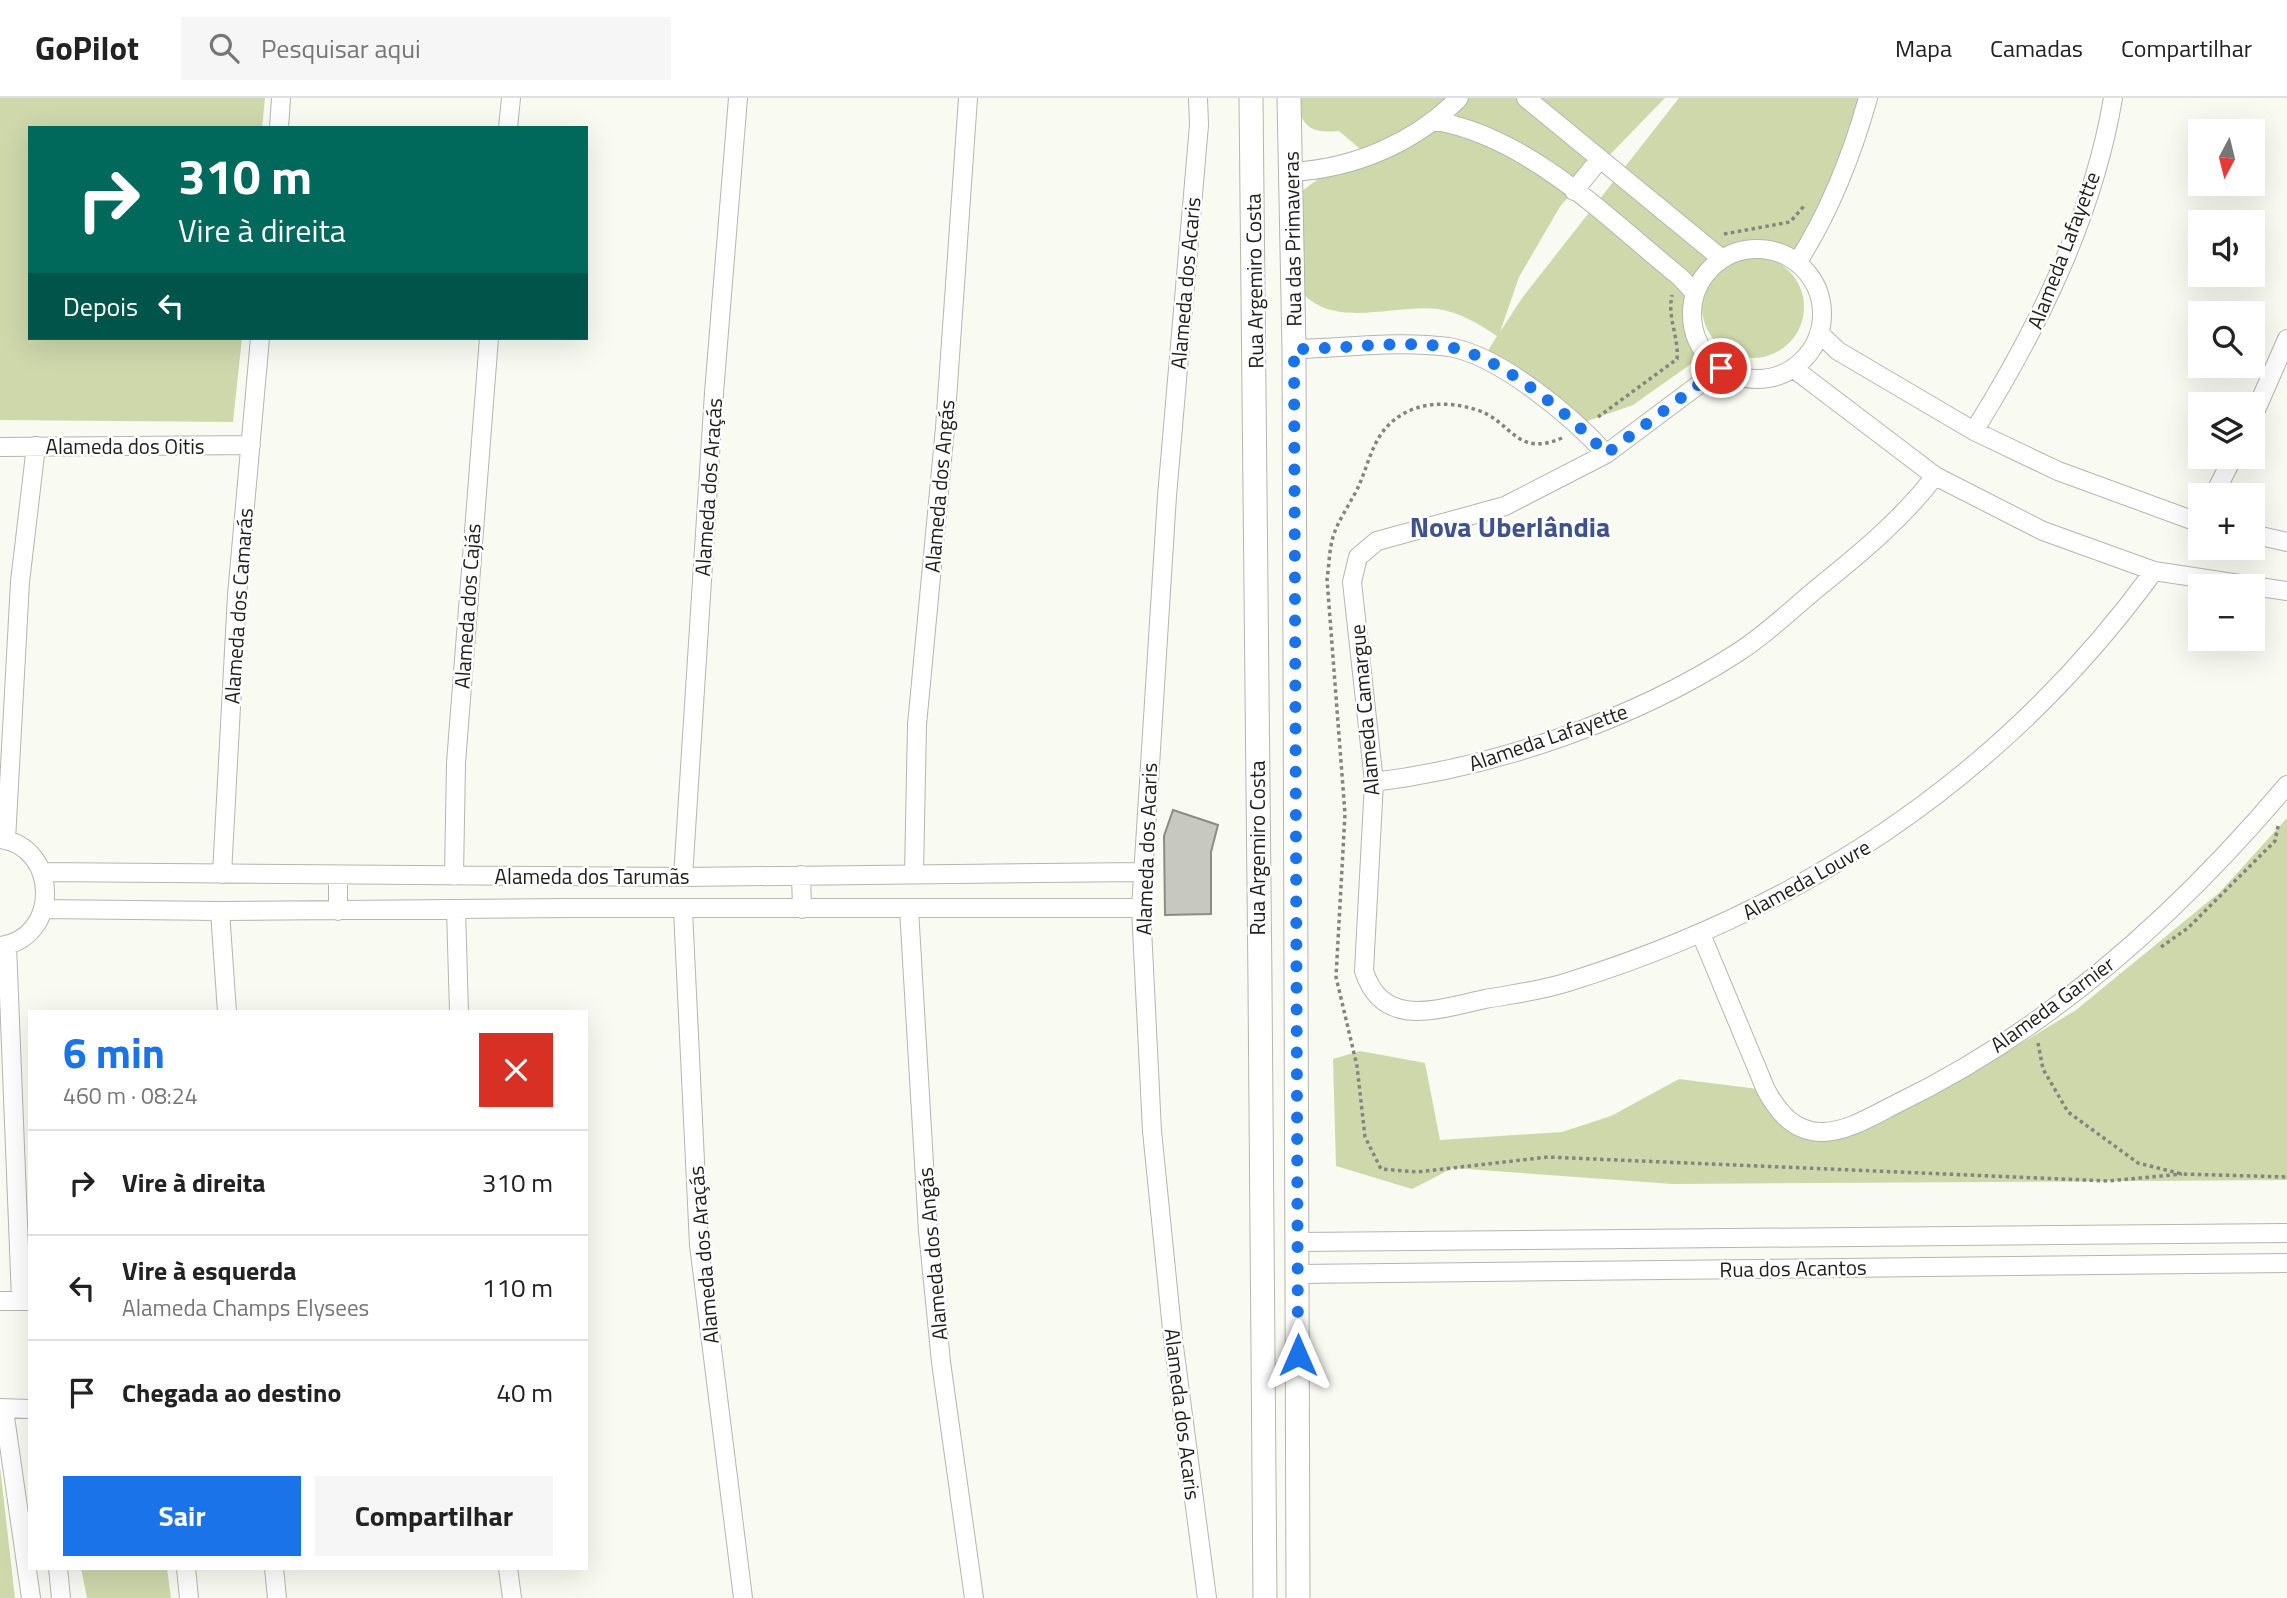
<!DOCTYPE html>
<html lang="pt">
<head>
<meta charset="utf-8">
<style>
	:root { --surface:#fff; --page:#f6f6f6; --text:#222; --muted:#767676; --line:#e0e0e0; --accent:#1a73e8 }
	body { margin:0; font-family:"Titillium Web",sans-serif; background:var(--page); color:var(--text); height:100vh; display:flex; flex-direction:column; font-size:26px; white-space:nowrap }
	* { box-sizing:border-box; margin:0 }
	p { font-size:23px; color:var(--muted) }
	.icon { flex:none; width:38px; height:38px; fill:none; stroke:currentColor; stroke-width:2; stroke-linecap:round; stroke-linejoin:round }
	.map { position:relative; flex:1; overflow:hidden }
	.details { position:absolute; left:28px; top:912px; width:560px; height:560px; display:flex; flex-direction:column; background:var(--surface); border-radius:0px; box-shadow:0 7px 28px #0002 }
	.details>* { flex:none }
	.guide { position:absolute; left:28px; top:28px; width:560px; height:214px; border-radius:0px; box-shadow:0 7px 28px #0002; background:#00695c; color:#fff; overflow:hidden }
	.needle { width:46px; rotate:187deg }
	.buttons { position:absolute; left:2188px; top:21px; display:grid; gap:14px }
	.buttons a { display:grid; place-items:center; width:77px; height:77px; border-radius:0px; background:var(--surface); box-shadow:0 7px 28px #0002; font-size:35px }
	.pin { position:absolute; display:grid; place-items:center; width:60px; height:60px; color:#fff; margin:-30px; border:4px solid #fff; border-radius:50%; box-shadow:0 2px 7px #0007 }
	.me { position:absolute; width:77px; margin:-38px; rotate:0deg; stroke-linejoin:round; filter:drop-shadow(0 0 5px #0008) }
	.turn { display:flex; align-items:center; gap:24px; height:147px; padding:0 35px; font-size:32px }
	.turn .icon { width:91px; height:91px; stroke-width:2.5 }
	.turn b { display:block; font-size:49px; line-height:60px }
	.then { display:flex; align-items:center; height:66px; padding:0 35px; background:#0003; gap:14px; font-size:26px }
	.round { display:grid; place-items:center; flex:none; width:74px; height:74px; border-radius:0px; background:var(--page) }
	.summary { display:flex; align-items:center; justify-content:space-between; height:119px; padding:0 35px }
	h1 { font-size:42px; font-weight:700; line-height:52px; color:var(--accent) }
	.action { display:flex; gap:14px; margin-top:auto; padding:14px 35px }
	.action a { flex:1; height:80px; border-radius:0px; background:var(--accent); color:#fff; font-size:28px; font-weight:700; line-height:80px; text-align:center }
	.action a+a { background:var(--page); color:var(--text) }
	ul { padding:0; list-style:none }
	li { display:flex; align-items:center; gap:21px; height:105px; padding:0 35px; border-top:2px solid var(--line) }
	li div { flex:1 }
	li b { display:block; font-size:26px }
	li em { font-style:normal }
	header { display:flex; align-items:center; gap:42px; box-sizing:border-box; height:98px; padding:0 35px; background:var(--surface); border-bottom:2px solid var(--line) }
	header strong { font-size:33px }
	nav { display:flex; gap:38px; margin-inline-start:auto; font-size:24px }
	.search { width:490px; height:63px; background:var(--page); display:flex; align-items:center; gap:18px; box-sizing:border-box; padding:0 24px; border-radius:0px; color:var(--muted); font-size:26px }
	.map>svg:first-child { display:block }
	.green { fill:#ced8ab }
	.building { fill:#c7c9c1; stroke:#8b8c85; stroke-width:2 }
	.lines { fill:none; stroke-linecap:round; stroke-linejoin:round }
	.minor-casing { stroke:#b4b6af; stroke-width:20 }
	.tertiary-casing { stroke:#b4b6af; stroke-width:25 }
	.path { stroke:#848580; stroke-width:3.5; stroke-dasharray:3.5 3.5; stroke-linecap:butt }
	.minor { stroke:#fff; stroke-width:18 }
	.tertiary { stroke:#fff; stroke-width:23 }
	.route { stroke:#1a73e8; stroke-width:12; stroke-dasharray:0 21.6 }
	.labels { text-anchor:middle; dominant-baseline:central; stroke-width:5; stroke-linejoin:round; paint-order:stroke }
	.street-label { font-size:21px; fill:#1e1f1c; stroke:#fff }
	.district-label { font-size:28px; font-weight:bold; fill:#3e528d; stroke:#fff }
</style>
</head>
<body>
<header>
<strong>GoPilot</strong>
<div class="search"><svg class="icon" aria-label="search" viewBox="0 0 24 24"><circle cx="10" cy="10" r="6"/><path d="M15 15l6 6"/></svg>Pesquisar aqui</div>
<nav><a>Mapa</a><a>Camadas</a><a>Compartilhar</a></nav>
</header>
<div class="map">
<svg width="2287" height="1500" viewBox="0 0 2287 1500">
	<rect width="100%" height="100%" fill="#f9fbf3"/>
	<path class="green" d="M0,0H265L262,30H30V240H242L233,324L0,322Z
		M1296,0H1665L1561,107L1519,179L1500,234L1522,200L1679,0H1868L1794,169C1789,165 1784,157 1778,155C1737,138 1693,174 1691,214C1691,230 1698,243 1705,256L1633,307L1579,326L1484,259L1497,238C1479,226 1460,214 1437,211C1395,206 1332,232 1301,193V94L1318,81L1373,62L1339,33C1309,36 1301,27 1296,0Z
		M1702 209a51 51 0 1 1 102 0a51 51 0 1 1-102 0Z
		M2287,720V1082L1673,1086L1453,1070L1412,1091L1336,1068L1333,961L1360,953L1425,965L1440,1042L1562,1034L1611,1018L1679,981L1766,992L1807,1032L1899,1011L1944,992L2076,912L2220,794Z
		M0,1369L15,1500H0Z
		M81,1470H167L171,1500H87Z"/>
	<path class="building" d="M1173,712L1218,727L1211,754V816L1165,817L1164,738Z"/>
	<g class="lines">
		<g class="minor-casing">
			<path id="minor" d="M1198,0L1199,27L1167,398L1141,810L1152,1033L1173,1241L1207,1500
				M1526,0L1722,161
				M1436,23C1531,40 1608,121 1680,179L1695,195
				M279,30L281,0
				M508,30L511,0
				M1290,74C1353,71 1415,45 1459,0
				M1574,93L1599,62
				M1692 216a65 65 0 1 1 130 0a65 65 0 1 1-130 0Z
				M1797,165C1829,115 1852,57 1868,0
				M1819,235L1838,253L1974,333L2058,373L2200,425
				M1294,251C1345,250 1398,242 1449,249C1499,257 1573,319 1606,356
				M1721,270L1606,356L1505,408L1377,443L1358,459L1352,484L1374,684L1364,873C1383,932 1438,911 1485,901C1512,896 1541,893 1568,884C1806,810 2006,676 2154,473
				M1793,270L1935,378L2043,433L2154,473L2287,493
				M2252,321L2287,241
				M1974,333C2037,232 2093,119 2113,0
				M0,349L251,347
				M2214,397L2233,359
				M2252,436L2287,444
				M1374,684C1496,669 1633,622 1737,555C1767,536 1793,510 1820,488C1861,455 1903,420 1935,378
				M0,741C60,749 60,841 0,848
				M6,742L20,484L36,348
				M43,774L683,779L1141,774
				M222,776L237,497L260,240
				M914,776L917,627L945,330L968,0
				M801,777L802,811
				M454,778L456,665L489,240
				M683,779L714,295L738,0
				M44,811L220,813L571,810H1141
				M909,811L928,1133L941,1264L974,1500
				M456,812L459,914
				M683,812L699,1147L743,1500
				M220,813L227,914
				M338,813V777
				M1701,836L1766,992C1778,1014 1794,1034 1822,1034C1847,1034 1874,1017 1896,1006C2048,933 2179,815 2287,687
				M7,847L21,1201
				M1298,1144L2287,1135
				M1298,1176L2287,1165
				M0,1203H30
				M0,1310L30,1311
				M4,1312L31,1500
				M58,1470L61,1500
				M186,1470L189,1500
				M274,1470L277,1500
				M508,1470L512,1500"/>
		</g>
		<g class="tertiary-casing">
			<path id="tertiary" d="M1251,0C1260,500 1259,1000 1265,1500
				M1289,0L1294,251L1298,1500"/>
		</g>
		<path class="path" d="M1724,136L1790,124L1805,107
			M1598,319L1677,261C1679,239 1667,220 1672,197
			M1562,340C1515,360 1512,323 1477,312C1441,300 1399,305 1378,341C1370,355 1366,371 1360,385C1352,404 1336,424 1332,443C1329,455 1329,469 1327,481L1345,716L1336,879L1357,968L1365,1039L1381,1071L1417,1074L1548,1059L2108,1083L2182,1076
			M2161,849L2188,830L2275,743L2278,728
			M2038,945L2043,971L2068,1014L2138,1065L2182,1076L2287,1079"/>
		<use href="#minor" class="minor"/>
		<use href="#tertiary" class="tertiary"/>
	</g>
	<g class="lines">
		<path class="route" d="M1298,1257L1294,251C1345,251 1398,242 1449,249C1499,257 1573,319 1606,356L1721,270"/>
	</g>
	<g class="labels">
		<g class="street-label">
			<text transform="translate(1292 141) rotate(-91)">Rua das Primaveras</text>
			<text transform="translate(2063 152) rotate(-69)">Alameda Lafayette</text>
			<text transform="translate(1254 183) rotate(-91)">Rua Argemiro Costa</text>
			<text transform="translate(1185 185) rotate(-85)">Alameda dos Acaris</text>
			<text x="125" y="348">Alameda dos Oitis</text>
			<text transform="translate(939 388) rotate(-85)">Alameda dos Angás</text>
			<text transform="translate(708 389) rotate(-86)">Alameda dos Araçás</text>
			<text transform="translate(238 508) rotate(-86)">Alameda dos Camarás</text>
			<text transform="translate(467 508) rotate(-86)">Alameda dos Cajás</text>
			<text transform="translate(1364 612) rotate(-95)">Alameda Camargue</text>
			<text transform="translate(1548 639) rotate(-19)">Alameda Lafayette</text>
			<text transform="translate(1257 750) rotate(-90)">Rua Argemiro Costa</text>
			<text transform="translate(1146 751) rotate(-88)">Alameda dos Acaris</text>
			<text x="592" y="778">Alameda dos Tarumãs</text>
			<text transform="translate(1806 781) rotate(-29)">Alameda Louvre</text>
			<text transform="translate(2052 906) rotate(-36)">Alameda Garnier</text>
			<text transform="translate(932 1156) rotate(-95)">Alameda dos Angás</text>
			<text transform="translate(703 1157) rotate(-95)">Alameda dos Araçás</text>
			<text transform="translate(1793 1170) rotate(-1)">Rua dos Acantos</text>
			<text transform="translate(1183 1316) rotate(83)">Alameda dos Acaris</text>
		</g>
		<g class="district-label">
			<text x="1510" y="428">Nova Uberlândia</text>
		</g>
	</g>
</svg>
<div class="buttons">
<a><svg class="needle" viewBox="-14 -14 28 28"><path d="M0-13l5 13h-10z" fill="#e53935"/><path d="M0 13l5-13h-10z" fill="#767676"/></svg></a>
<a><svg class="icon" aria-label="sound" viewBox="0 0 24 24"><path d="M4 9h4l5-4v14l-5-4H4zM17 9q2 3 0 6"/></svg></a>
<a><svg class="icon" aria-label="search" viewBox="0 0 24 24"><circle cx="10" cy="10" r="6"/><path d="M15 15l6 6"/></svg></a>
<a><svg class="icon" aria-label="layers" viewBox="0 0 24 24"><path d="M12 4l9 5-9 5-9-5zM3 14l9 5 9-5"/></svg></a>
<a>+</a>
<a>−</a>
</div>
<div class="pin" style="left:1721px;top:270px;background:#d93025"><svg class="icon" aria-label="arrive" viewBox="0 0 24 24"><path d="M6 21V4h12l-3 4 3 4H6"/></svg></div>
<svg class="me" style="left:1298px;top:1257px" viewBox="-20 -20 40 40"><path d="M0-17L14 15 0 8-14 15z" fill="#1a73e8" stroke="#fff" stroke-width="4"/></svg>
<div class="guide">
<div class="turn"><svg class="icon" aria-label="right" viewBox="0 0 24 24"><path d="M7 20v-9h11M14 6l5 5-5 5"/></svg><div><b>310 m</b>Vire à direita</div></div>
<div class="then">Depois<svg class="icon" aria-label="left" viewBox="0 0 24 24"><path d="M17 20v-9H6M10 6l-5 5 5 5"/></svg></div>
</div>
<section class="details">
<div class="summary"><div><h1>6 min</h1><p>460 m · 08:24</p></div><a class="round" style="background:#d93025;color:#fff"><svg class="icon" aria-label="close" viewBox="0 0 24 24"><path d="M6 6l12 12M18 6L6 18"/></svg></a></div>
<ul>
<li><svg class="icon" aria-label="right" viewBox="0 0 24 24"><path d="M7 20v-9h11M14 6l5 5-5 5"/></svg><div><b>Vire à direita</b></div><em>310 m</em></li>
<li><svg class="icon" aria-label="left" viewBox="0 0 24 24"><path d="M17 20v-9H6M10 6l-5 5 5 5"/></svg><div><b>Vire à esquerda</b><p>Alameda Champs Elysees</p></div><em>110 m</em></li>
<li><svg class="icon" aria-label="arrive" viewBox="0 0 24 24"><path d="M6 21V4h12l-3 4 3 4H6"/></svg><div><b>Chegada ao destino</b></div><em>40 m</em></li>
</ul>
<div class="action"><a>Sair</a><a>Compartilhar</a></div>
</section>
</div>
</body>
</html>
